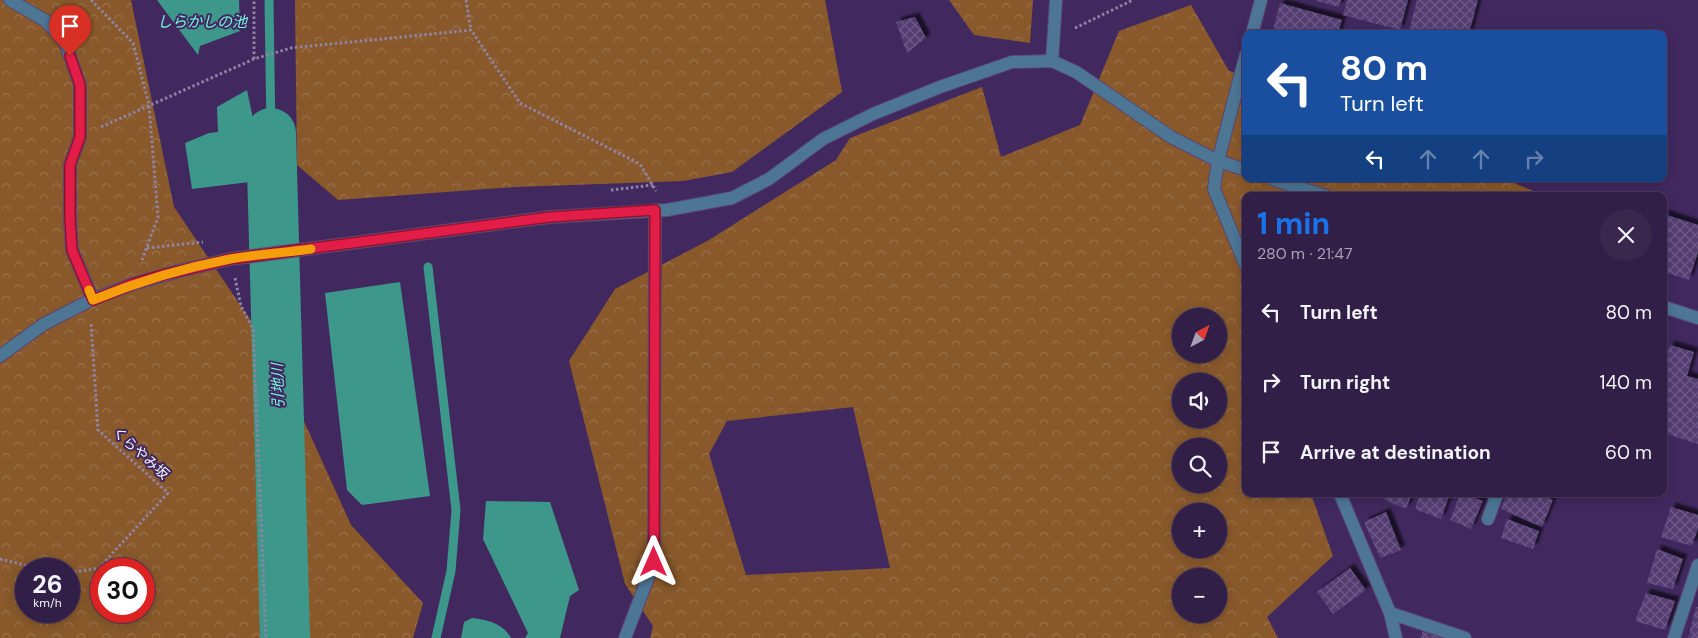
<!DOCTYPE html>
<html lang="en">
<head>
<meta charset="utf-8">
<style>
	:root { --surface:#311f47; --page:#39274e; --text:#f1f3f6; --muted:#a8a2b4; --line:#4c3d60; --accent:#1a73e8 }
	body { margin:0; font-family:"DM Sans","Noto Sans JP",sans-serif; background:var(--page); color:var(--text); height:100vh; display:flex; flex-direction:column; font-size:19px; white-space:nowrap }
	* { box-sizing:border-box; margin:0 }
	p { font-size:16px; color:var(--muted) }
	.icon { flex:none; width:28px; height:28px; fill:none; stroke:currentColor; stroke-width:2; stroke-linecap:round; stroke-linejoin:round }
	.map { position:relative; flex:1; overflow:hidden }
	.details { position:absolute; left:1242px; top:192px; width:425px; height:305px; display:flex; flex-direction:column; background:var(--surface); border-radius:10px; box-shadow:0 2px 12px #0003,0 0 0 1px var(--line) }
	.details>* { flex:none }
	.top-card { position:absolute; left:1242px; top:30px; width:425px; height:152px; border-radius:10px; box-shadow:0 2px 12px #0003,0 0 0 1px var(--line); background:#1a4fa0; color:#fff; overflow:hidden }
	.needle { width:32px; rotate:41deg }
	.fabs { position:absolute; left:1172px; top:308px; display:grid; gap:10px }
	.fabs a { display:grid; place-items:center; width:55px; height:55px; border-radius:50%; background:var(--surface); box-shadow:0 2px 12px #0003,0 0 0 1px var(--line); font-size:25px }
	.speed { position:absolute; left:15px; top:558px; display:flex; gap:10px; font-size:25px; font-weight:700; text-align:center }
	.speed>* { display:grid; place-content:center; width:65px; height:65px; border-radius:50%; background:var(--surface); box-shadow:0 2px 12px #0003,0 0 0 1px var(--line); line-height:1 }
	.speed small { font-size:12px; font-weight:400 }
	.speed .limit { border:8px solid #d22; background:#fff; color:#111 }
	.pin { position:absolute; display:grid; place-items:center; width:42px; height:42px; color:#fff; margin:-51px -21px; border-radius:50% 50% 50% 0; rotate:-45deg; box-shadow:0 0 5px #0007 }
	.pin .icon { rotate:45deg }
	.me { position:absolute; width:55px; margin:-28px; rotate:0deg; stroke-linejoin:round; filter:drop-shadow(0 0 4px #0008) }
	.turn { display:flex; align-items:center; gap:18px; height:105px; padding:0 15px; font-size:22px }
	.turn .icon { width:65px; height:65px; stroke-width:2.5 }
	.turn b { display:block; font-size:35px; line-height:42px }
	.lanes { display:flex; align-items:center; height:48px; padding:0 15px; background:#0003; justify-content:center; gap:25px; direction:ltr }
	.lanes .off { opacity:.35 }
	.round { display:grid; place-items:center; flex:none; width:52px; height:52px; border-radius:26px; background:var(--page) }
	.headline { display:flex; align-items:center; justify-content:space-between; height:85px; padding:0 15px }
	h1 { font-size:30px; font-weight:700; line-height:38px; color:var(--accent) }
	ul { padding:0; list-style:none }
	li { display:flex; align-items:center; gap:15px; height:70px; padding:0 15px }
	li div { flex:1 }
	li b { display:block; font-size:19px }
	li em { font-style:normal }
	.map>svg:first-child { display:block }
	.forest { fill:url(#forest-crowns); fill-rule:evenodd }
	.water { fill:#3d978a }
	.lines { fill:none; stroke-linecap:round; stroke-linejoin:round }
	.stream { stroke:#3d978a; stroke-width:9 }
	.river { stroke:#3d978a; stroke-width:50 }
	.building { fill:url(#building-cross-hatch); filter:url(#shadow) }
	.service-casing { stroke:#5a4575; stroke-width:14 }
	.minor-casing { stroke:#5a4575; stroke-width:14 }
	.tertiary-casing { stroke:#5a4575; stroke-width:14 }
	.path { stroke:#9183a4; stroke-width:3; stroke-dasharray:2.5 2.5; stroke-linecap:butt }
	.service { stroke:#4d7695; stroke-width:12 }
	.minor { stroke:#4d7695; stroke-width:12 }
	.tertiary { stroke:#4d7695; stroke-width:12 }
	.route-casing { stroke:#92132f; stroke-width:12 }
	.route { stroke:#e11d48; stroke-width:9 }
	.slow { stroke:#f59e0b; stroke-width:9 }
	.labels { text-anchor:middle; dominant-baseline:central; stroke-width:4; stroke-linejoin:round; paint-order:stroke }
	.street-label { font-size:14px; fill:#f5f3fa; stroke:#41295f }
	.water-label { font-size:15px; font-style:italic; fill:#75f5e1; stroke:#41295f }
</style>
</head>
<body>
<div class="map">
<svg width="1698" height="638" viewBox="0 0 1698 638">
	<defs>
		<pattern id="forest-crowns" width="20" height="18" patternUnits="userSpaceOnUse" patternTransform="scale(1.25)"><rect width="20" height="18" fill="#89592b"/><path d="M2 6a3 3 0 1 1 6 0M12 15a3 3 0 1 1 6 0" fill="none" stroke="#9a714b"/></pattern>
		<pattern id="building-cross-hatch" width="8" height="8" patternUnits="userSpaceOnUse" patternTransform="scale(1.25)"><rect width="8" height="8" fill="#543e72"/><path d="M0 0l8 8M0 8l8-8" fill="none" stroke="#6d5a87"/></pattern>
		<filter id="shadow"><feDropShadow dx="4.5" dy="-4.5" stdDeviation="1" flood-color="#0009"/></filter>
	</defs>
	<rect width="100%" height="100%" fill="#41295f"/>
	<path class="forest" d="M0,0H131L174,207L274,355L351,525L423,603L413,638H0ZM26,569H69V611H26ZM101,569H144V611H101Z
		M295,0H825L842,92L732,172L683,181L515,187L338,200L297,165Z
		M949,0H1033L1030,43L974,35Z
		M1191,5L1229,71L1246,77V179H1505L1545,196H1246V494H1311L1333,556L1267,617L1278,638H650L653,626L625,584L569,361L615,289L709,240L836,160L850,138L982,87L1001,157L1080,125L1119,31ZM1181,316H1219V354H1181ZM1181,381H1219V419H1181ZM853,407L890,568L746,575L709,454L727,421ZM1181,446H1219V484H1181ZM1181,511H1219V549H1181ZM1181,576H1219V614H1181Z"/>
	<path class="water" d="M157,0H239L240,31L200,46L198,55Z
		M247,90L266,180L192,189L185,143L209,133L218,132L217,107Z
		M400,282L430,496L362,505L347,490L325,293Z
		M486,501L550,502L579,590L570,596L560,638H525L528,633L483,539Z
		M472,618C487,620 503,623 511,638H461L464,622Z"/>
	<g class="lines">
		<path class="stream" d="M245,133H271L269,0
			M428,267L456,510L451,571L436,638"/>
		<path class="river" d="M271,133L285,638"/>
	</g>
	<path class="building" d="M1314,0H1341L1339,7Z
		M1347,0H1408L1400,30L1343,15Z
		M1417,0H1478L1469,34H1408Z
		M1280,3L1342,20L1338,34H1272Z
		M915,17L926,38L907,53L896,22Z
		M1664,214L1698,225V252L1689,280L1664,272Z
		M1670,345L1694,352L1687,376L1698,379V444L1664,433V364Z
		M1385,494H1412L1406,509L1383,499Z
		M1420,494H1450L1441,519L1415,509Z
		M1460,494H1465L1483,501L1471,529L1450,520Z
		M1507,494H1538L1553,500L1542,527L1501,509Z
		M1671,507L1698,515V528L1692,546L1661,537Z
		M1386,512L1401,550L1380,558L1364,522Z
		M1507,519L1539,531L1533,549L1501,538Z
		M1657,549L1683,559L1673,589L1647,583Z
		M1350,568L1366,590L1333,614L1317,592Z
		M1646,593L1675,601L1665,630L1635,621Z
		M1696,607H1698V638H1688Z
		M1423,630L1446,638H1420Z"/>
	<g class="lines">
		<g class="service-casing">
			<path id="service" d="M1488,519L1497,494
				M1674,638L1698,565"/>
		</g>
		<g class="minor-casing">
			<path id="minor" d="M10,0L46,21L65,42L80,85V137L70,165V220L72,250L93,299
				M1252,34L1261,0
				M1246,54L1218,161L1214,189L1246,266
				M1052,61L1056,0
				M1340,494L1390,613L1396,638
				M1390,613L1465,638
				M625,638L654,562L655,210"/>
		</g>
		<g class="tertiary-casing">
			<path id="tertiary" d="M1272,179L1326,196
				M1664,307L1698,318
				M0,356L44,324L93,299L133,284L179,271L230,259L550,217L667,210L732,198L769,179L823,139L873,114L940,87L1012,62L1052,61L1076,72L1171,137L1218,161L1246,170"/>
		</g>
		<path class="path" d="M91,0L133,43L149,105L158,217L142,260
			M466,0L471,30
			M1075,28L1133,0
			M254,59V0
			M101,127L254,59L291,48L471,30L520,103L640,164L656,191
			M611,190L653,185
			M147,248L203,242
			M235,278L241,306L253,329L266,638
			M0,559L41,569
			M69,573L99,568L168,493L98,430L91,322"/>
		<use href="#service" class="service"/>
		<use href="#minor" class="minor"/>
		<use href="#tertiary" class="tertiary"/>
	</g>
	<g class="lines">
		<g class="route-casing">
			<path id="route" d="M70,56L80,85V137L70,165V220L72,250L93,300L133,284L163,275L230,259L550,217L655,210L654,562"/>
		</g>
		<use href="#route" class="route"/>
		<path class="slow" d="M89,290L93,300C137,282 183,268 230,259C257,254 284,253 311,249"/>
	</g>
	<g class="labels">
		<g class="street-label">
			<text transform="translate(141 453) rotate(42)">くらやみ坂</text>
		</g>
		<g class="water-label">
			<text x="202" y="22">しらかしの池</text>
			<text transform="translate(278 386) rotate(-92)">引地川</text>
		</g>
	</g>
</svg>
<div class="fabs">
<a><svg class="needle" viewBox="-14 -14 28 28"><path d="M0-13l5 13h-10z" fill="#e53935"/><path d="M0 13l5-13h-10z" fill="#a8a2b4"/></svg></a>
<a><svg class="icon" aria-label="sound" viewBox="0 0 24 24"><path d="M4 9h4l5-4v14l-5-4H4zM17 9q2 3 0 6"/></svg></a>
<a><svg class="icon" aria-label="search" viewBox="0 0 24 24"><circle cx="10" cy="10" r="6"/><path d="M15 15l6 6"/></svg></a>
<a>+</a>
<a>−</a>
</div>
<div class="speed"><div>26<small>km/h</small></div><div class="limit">30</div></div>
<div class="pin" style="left:70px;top:56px;background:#d93025"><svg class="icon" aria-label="arrive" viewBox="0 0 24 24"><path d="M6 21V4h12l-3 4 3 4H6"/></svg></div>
<svg class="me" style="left:654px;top:562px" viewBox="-20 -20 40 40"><path d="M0-17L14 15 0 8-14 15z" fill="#e11d48" stroke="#fff" stroke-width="4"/></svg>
<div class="top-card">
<div class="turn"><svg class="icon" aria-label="left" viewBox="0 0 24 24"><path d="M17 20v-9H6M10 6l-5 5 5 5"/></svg><div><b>80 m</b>Turn left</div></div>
<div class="lanes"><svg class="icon" aria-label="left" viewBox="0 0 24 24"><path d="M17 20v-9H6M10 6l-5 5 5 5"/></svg><svg class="icon off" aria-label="ahead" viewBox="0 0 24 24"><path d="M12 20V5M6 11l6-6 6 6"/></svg><svg class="icon off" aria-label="ahead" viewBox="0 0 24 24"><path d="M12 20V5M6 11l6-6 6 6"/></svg><svg class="icon off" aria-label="right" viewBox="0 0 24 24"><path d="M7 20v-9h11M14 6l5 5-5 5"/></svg></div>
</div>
<section class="details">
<div class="headline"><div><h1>1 min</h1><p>280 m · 21:47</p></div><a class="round"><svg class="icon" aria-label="close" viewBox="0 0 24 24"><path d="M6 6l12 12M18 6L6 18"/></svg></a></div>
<ul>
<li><svg class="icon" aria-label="left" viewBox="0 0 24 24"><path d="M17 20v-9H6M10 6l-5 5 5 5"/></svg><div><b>Turn left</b></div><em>80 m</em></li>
<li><svg class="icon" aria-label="right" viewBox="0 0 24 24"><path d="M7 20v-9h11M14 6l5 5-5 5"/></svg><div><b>Turn right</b></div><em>140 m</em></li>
<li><svg class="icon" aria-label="arrive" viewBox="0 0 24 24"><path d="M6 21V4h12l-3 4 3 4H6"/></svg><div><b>Arrive at destination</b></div><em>60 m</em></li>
</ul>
</section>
</div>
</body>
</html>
